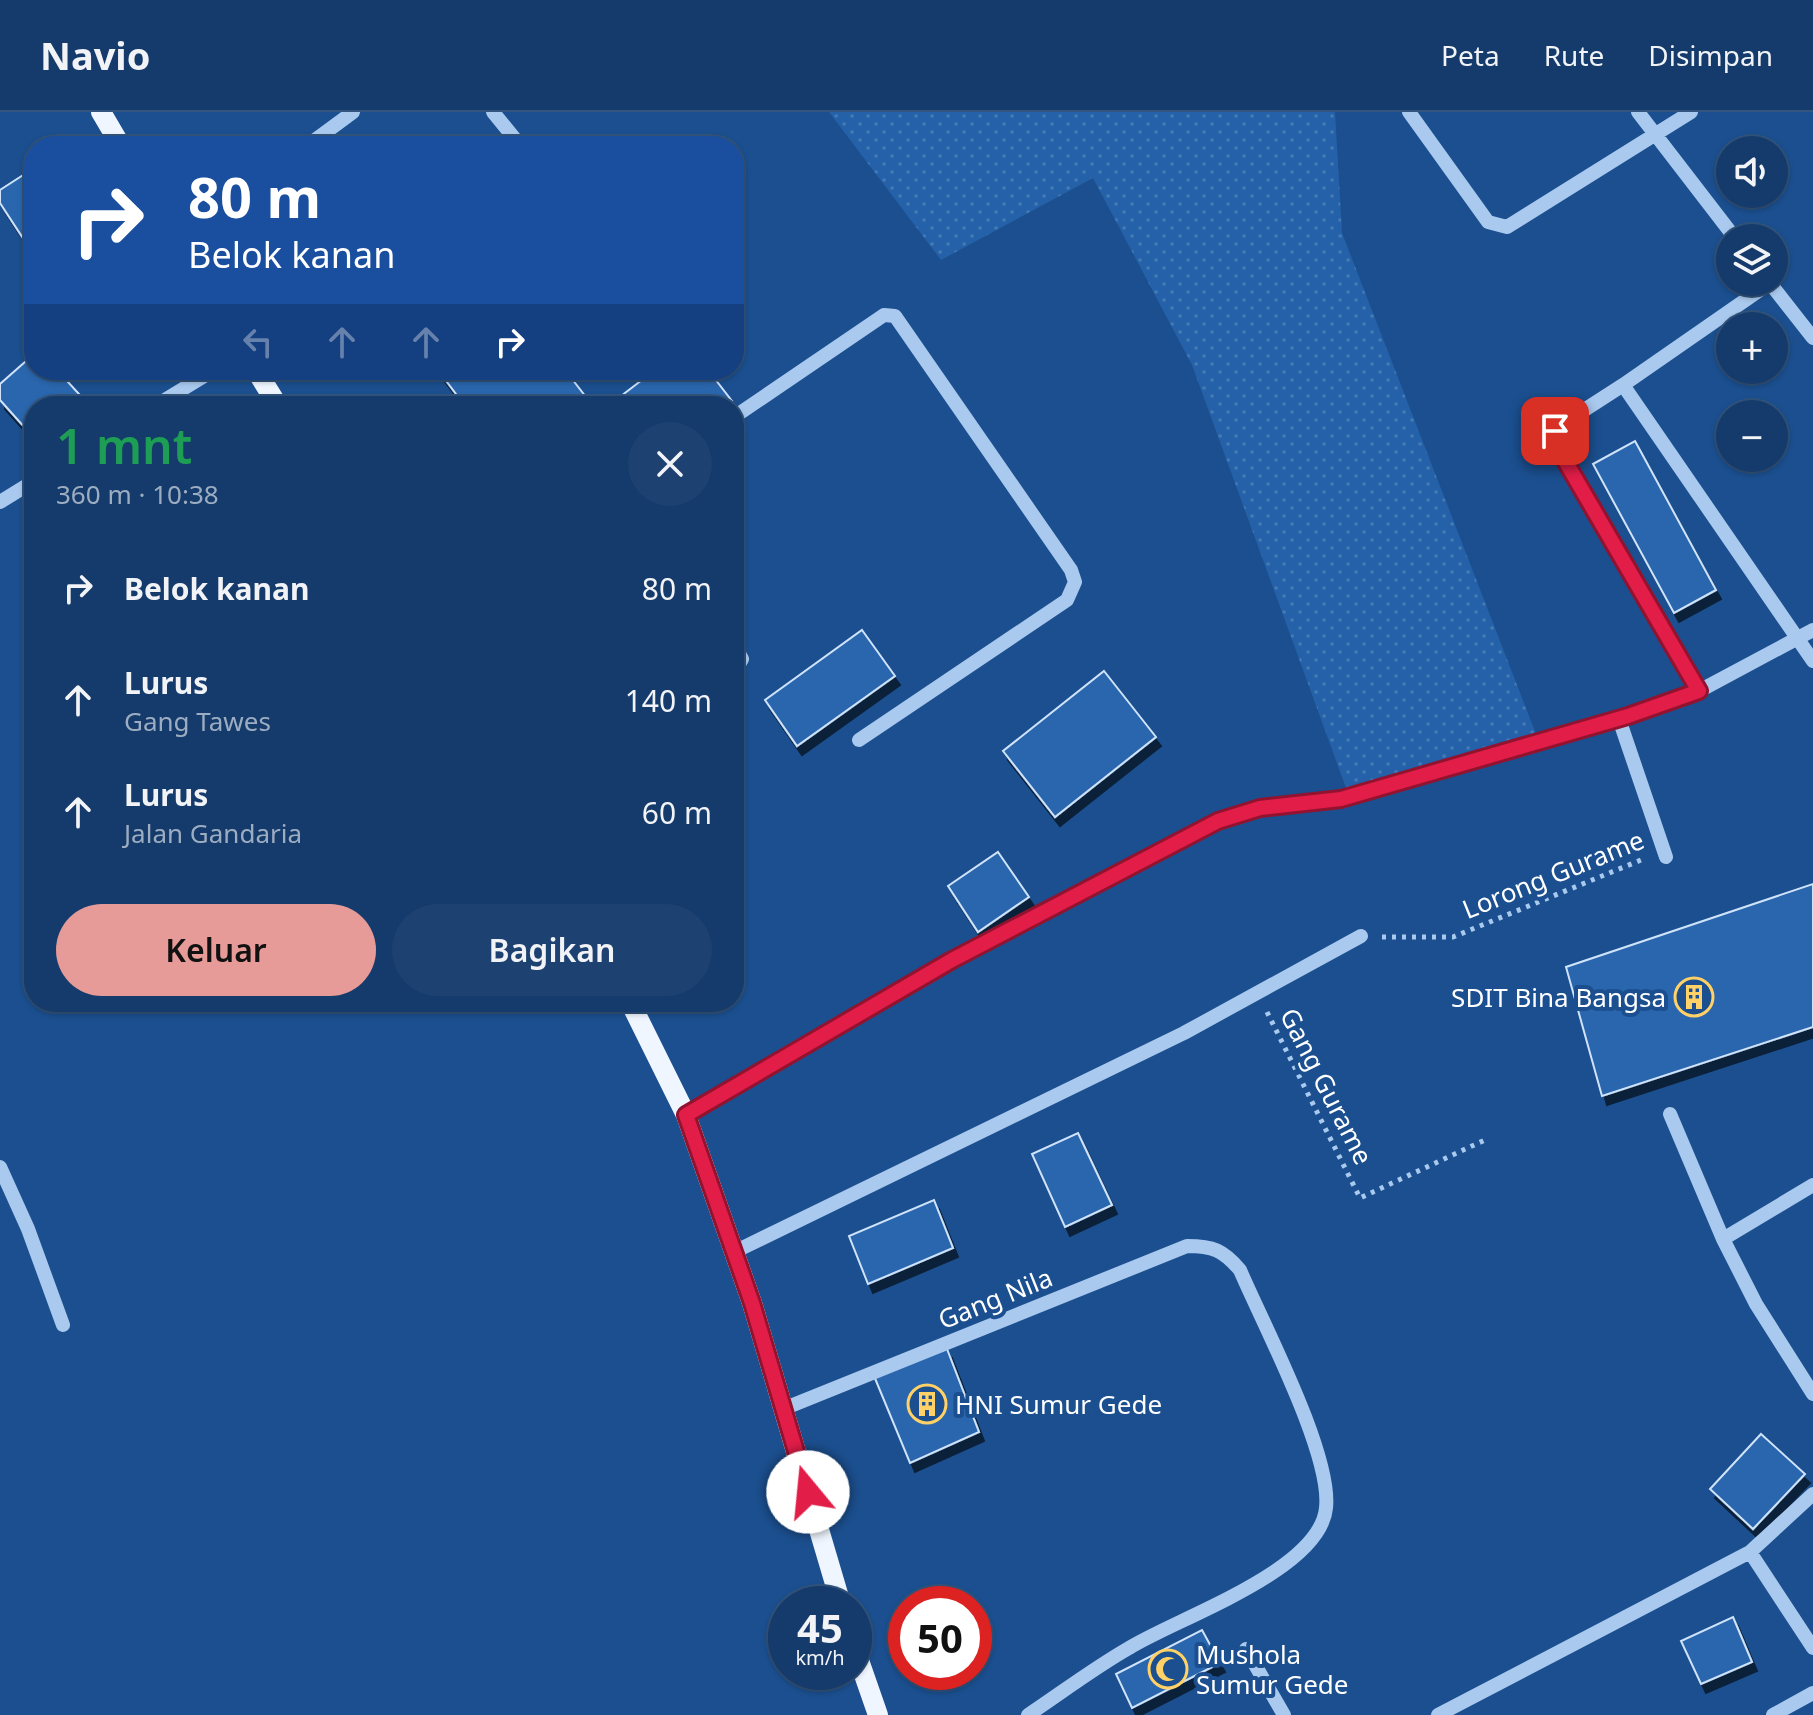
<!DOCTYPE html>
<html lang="id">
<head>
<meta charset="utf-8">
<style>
	:root { --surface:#143b6b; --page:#1d4271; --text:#f1f3f6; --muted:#9dadc1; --line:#33557e; --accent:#e69b98 }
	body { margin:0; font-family:"Noto Sans",sans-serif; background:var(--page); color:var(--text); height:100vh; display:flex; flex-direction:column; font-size:30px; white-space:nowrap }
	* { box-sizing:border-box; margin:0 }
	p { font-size:26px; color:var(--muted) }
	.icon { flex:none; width:44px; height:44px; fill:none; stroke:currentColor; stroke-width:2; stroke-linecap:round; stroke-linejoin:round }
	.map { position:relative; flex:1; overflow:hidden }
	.panel { position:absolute; left:24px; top:284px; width:720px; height:616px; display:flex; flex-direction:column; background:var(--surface); border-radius:32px; box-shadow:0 2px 6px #0004,0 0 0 2px var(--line) }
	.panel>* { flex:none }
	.top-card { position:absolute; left:24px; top:24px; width:720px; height:244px; border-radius:32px; box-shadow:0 2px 6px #0004,0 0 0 2px var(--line); background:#1a4fa0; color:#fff; overflow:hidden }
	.buttons { position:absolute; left:1716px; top:24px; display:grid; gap:16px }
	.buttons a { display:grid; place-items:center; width:72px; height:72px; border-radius:50%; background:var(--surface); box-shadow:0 2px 6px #0004,0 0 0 2px var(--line); font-size:40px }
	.speed { position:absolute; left:768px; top:1474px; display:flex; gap:16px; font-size:40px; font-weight:700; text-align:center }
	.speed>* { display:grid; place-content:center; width:104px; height:104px; border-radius:50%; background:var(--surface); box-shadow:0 2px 6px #0004,0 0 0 2px var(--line); line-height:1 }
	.speed small { font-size:20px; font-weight:400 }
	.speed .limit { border:12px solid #d22; background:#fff; color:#111 }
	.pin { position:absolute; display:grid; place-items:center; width:68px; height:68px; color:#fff; margin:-34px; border-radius:16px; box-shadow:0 4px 12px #0006 }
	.me { position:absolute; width:88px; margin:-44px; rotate:343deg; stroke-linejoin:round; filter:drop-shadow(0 0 6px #0008) }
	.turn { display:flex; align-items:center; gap:28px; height:168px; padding:0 32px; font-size:36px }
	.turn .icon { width:104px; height:104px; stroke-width:2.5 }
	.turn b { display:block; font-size:56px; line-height:68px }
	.lanes { display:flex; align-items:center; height:76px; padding:0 32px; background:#0003; justify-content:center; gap:40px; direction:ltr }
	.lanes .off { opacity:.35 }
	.round { display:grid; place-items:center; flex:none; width:84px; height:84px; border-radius:42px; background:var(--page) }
	.headline { display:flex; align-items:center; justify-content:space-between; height:136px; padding:0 32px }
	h1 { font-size:48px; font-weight:600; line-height:60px; color:#1e9e55 }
	.action { display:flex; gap:16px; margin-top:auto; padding:16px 32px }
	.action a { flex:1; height:92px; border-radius:48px; background:var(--accent); color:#111; font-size:32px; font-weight:600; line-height:92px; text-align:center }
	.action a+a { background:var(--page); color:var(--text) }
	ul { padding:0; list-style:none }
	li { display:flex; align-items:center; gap:24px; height:112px; padding:0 32px }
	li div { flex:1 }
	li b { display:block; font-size:30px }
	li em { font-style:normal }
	header { display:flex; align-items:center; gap:48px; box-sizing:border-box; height:112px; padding:0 40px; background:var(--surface); border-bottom:2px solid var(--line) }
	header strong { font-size:38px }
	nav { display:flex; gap:44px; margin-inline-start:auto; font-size:28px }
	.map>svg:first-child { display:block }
	.grass { fill:url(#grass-dots) }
	.building { fill:#2a66ad; stroke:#cfe3fa; stroke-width:2; filter:url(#shadow) }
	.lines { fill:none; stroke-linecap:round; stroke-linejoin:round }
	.path { stroke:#a9c9ee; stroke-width:5; stroke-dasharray:4 6; stroke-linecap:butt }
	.minor { stroke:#a9c9ee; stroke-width:14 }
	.major { stroke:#f0f6ff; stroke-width:20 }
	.route-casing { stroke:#92132f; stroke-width:20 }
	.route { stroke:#e11d48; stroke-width:14 }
	.labels { text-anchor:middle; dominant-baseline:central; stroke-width:8; stroke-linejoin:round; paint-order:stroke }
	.street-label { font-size:26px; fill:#fff; stroke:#1b4f8f }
	.poi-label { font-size:26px; fill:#fff; stroke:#1b4f8f; text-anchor:start }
</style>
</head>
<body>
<header>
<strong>Navio</strong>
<nav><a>Peta</a><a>Rute</a><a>Disimpan</a></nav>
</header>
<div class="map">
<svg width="1813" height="1603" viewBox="0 0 1813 1603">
	<defs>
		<pattern id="grass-dots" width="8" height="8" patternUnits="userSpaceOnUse" patternTransform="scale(2)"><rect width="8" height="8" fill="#2461a8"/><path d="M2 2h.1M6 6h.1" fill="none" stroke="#4579b5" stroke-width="1.8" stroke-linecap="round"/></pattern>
		<filter id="shadow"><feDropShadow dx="5" dy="9" stdDeviation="0" flood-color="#0009"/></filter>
	</defs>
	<rect width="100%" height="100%" fill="#1b4f8f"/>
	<path class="grass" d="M829,0H1335L1342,121L1536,622L1350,687L1192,253L1093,66L941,148Z"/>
	<path class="building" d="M34,56V143L0,91V78Z
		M34,242V258H57L90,294H34V326L0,288V272Z
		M438,258H565L586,285L575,294H465Z
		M655,258H708L732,289L725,294H608Z
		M1635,329L1716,478L1674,501L1593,352Z
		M862,518L895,564L797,634L765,588Z
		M1104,559L1156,625L1055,705L1003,639Z
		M998,740L1029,785L978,820L948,774Z
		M1813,772V915L1602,984L1566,855Z
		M1078,1021L1112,1093L1065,1115L1032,1042Z
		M934,1088L953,1136L868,1172L849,1124Z
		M947,1237L979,1320L910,1351L874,1264Z
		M1761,1322L1805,1362L1753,1417L1710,1377Z
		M1733,1505L1752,1550L1701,1572L1681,1529Z
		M1202,1518L1220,1551L1132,1596L1116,1562Z"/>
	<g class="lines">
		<path class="path" d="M1382,825H1453L1641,748
			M1267,900L1360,1086L1487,1027"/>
		<path class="minor" d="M493,0L519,32
			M1409,0L1488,110L1507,115L1691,0
			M1638,0L1735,126
			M307,34L353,0
			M1769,170L1813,226
			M1770,171L1623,273L1813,549
			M1623,273L1561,313L1553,328L1699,579
			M155,294L214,258
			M734,305L884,203L895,204L1071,458L1075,470L1067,488L859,628
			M0,390L34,369
			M734,533L742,547L734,561
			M1666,745L1619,607L1699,579L1813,518
			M1670,1002L1723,1127
			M686,1003L952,848L1218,709L1260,696L1341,687L1619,607
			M0,1055L28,1117L63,1213
			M1813,1073L1723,1127L1756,1192L1813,1282
			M734,1140L1184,921L1361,824
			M783,1297L1187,1134C1213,1134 1223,1138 1240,1158C1263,1212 1332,1342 1326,1396C1320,1459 1177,1506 1129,1536C1094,1556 1061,1581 1028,1603
			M1750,1440L1813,1536
			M1246,1537L1284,1603
			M1438,1603L1750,1440L1813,1382
			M1773,1603L1813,1581"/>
		<path class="major" d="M101,0L121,34
			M256,258L278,294
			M630,890L686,1003L752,1191L841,1492
			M854,1534L878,1603"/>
	</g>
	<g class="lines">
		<g class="route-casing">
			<path id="route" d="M808,1380L752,1191L686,1003L952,848L1218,709L1260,696L1341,687L1628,604L1699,579L1553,328L1555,319"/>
		</g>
		<use href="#route" class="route"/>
	</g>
	<defs>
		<g id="building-ring" transform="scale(2)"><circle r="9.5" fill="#1b4f8f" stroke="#ffd166" stroke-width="1.5"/><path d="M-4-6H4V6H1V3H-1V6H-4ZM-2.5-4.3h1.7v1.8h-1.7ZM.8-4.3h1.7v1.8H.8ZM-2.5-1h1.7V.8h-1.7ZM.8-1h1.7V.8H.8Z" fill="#ffd166"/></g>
		<g id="mosque-ring" transform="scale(2)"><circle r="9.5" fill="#1b4f8f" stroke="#ffd166" stroke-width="1.5"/><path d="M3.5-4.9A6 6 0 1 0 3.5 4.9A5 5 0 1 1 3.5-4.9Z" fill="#ffd166"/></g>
	</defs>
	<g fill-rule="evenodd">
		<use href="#building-ring" x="1694" y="885"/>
		<use href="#building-ring" x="927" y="1292"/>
		<use href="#mosque-ring" x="1168" y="1557"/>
	</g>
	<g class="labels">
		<g class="street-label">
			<text transform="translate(1553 762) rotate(-22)">Lorong Gurame</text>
			<text transform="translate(1327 974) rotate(63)">Gang Gurame</text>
			<text transform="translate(995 1186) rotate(-22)">Gang Nila</text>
		</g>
		<g class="poi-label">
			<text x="1666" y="885" text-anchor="end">SDIT Bina Bangsa</text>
			<text x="955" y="1292">HNI Sumur Gede</text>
			<text x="1196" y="1542">Mushola<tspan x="1196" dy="30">Sumur Gede</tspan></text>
		</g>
	</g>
</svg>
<div class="buttons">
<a><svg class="icon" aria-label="sound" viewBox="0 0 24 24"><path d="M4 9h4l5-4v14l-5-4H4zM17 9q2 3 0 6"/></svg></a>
<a><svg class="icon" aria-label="layers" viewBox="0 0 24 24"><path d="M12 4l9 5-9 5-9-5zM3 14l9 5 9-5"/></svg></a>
<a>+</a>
<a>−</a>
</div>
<div class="speed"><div>45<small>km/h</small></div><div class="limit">50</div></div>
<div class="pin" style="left:1555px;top:319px;background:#d93025"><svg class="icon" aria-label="arrive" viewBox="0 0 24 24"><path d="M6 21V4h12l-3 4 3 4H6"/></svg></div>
<svg class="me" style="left:808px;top:1380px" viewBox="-20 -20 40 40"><circle r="19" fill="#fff"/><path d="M0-13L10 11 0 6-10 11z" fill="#e11d48"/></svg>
<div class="top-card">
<div class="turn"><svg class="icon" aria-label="right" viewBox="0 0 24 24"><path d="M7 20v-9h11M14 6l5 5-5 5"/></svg><div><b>80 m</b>Belok kanan</div></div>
<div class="lanes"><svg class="icon off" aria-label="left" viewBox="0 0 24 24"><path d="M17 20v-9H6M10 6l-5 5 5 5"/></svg><svg class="icon off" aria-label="ahead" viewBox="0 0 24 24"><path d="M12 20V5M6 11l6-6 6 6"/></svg><svg class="icon off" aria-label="ahead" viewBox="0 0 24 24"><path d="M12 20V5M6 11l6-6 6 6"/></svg><svg class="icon" aria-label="right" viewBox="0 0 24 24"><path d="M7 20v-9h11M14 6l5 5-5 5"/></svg></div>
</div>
<section class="panel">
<div class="headline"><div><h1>1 mnt</h1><p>360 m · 10:38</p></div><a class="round"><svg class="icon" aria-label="close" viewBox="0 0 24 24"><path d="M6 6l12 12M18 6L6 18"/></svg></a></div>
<ul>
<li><svg class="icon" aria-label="right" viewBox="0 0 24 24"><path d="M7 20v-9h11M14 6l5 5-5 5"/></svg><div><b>Belok kanan</b></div><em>80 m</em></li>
<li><svg class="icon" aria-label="ahead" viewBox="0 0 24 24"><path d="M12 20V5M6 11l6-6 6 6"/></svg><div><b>Lurus</b><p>Gang Tawes</p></div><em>140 m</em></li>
<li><svg class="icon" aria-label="ahead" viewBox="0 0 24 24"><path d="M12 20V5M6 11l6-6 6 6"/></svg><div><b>Lurus</b><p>Jalan Gandaria</p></div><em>60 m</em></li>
</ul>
<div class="action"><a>Keluar</a><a>Bagikan</a></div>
</section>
</div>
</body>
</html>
